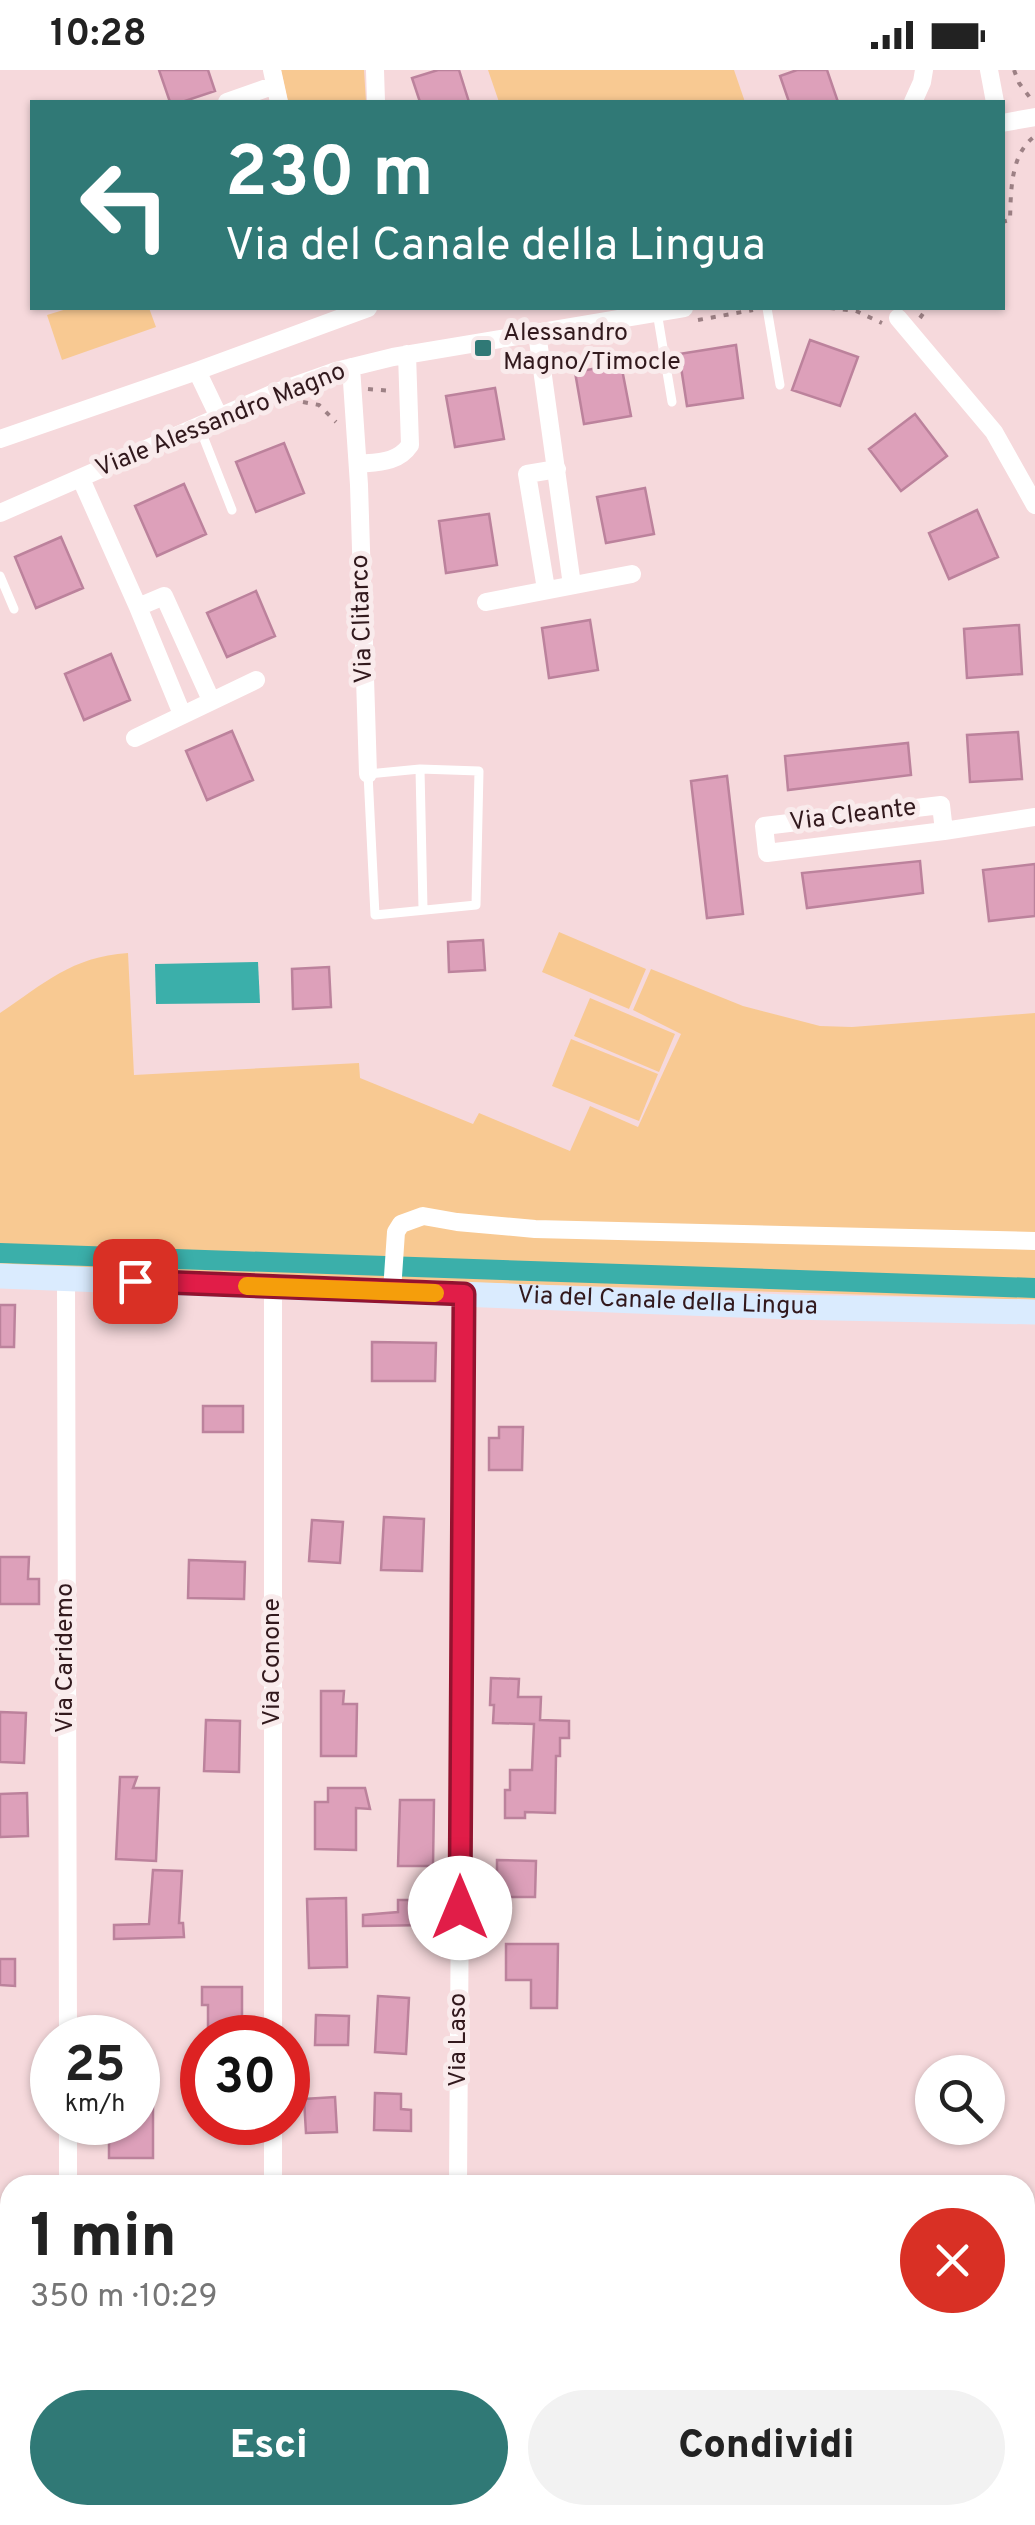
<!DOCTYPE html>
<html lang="it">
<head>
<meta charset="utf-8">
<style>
	:root { --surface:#fff; --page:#f2f2f2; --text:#222; --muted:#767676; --accent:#307976 }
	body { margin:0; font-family:Overpass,sans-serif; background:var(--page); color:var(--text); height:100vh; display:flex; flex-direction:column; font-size:38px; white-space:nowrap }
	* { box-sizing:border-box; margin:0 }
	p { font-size:32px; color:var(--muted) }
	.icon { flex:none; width:55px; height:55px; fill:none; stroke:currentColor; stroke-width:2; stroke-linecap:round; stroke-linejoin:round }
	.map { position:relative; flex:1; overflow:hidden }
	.drawer { position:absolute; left:0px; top:2105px; width:1035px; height:350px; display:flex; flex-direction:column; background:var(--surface); border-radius:30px 30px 0 0; box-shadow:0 2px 8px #0004 }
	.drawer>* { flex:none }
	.top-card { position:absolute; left:30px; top:30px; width:975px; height:210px; border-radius:0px; box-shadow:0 2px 8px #0004; background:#307976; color:#fff; overflow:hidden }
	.controls { position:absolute; left:915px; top:1985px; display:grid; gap:20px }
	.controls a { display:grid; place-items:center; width:90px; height:90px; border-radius:50%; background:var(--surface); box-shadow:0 2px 8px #0004; font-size:50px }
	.speed { position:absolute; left:30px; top:1945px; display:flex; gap:20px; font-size:50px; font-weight:700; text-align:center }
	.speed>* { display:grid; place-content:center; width:130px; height:130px; border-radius:50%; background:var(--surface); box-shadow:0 2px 8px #0004; line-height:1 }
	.speed small { font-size:25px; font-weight:400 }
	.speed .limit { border:15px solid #d22; background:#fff; color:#111 }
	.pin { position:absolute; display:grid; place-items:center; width:85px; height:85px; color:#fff; margin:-42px; border-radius:20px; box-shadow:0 5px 15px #0006 }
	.me { position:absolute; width:110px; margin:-55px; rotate:0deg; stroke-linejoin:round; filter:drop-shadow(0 0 8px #0008) }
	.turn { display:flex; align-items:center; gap:35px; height:210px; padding:0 30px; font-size:45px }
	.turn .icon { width:130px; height:130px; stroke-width:2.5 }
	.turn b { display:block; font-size:70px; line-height:85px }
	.round { display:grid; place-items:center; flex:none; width:105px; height:105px; border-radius:52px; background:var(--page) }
	.summary { display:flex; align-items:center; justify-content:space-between; height:170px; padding:0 30px }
	h1 { font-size:60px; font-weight:800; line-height:75px }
	.action { display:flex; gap:20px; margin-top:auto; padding:20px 30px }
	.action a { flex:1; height:115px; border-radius:60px; background:var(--accent); color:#fff; font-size:40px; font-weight:800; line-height:115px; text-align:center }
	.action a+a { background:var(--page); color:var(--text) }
	.status { display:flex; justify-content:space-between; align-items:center; height:70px; padding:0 50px; background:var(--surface); direction:ltr }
	.status svg { height:28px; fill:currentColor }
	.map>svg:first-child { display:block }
	.green { fill:#f8c992 }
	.water { fill:#3bafaa }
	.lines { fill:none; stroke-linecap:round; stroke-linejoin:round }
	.canal { stroke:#3bafaa; stroke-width:20 }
	.building { fill:#dda0ba; stroke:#bc829c; stroke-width:2.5 }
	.path { stroke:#9d8185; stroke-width:4; stroke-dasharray:5 8; stroke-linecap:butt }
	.lane { stroke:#fff; stroke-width:9 }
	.street { stroke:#fff; stroke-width:18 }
	.secondary { stroke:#daebfe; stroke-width:25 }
	.route-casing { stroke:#92132f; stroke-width:25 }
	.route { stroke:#e11d48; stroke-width:18 }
	.slow { stroke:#f59e0b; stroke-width:18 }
	.poi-dot { fill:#307976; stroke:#f9ebec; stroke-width:4 }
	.labels { text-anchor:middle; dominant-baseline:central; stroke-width:10; stroke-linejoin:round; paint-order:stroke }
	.poi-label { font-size:25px; fill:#32191d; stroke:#f9ebec; text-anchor:start }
	.street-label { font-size:25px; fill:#32191d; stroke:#f9ebec }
</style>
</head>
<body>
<div class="status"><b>10:28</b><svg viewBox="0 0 49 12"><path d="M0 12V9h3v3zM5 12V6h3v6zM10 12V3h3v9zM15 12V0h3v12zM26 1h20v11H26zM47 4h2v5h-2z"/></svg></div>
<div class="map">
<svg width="1035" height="2455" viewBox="0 0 1035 2455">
	<rect width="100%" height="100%" fill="#f6d9dc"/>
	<path class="green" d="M281,0H364L366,32H288Z
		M488,0H734L745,32H499Z
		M70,238H149L156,257L62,290L47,245Z
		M559,862L646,899L629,939L542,902Z
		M128,883L134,1005L359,993L360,1008L473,1054L479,1043L570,1081L590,1036L638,1057L681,964L633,940L651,899L743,936L820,956L852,957L1035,943V1230L0,1198V943C45,913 71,887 128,883Z
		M590,928L675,964L659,1002L574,966Z
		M571,969L658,1004L639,1051L552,1016Z
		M83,2445H260V2455H83Z"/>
	<path class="water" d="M258,892L260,933L156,934L155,894Z"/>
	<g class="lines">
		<path class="canal" d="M0,1183L1035,1218"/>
	</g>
	<path class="building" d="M159,0H208L215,21L182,32H170Z
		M438,0H459L469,32H420L412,8Z
		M797,0H827L838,32H789L780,6Z
		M810,270L858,287L840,336L792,320Z
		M736,275L743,328L687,336L679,284Z
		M621,294L631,346L584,354L575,302Z
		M495,318L504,369L455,377L446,326Z
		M915,344L947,386L901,421L869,379Z
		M284,373L304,423L256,442L236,392Z
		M184,414L206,464L157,486L135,436Z
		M645,418L654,464L606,473L597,427Z
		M977,440L998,487L949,509L929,463Z
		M489,444L497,495L446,503L439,451Z
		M61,467L83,518L36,538L15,487Z
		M256,521L275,566L227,587L207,543Z
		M590,550L598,600L549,608L542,558Z
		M1019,555L1022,604L967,608L964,559Z
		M111,584L130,630L84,650L65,604Z
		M232,661L253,710L207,730L186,681Z
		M1018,662L1022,709L970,712L967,665Z
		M908,673L911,705L788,720L785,686Z
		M727,706L743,844L707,848L691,711Z
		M920,791L923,823L807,838L802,803Z
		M1035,794V846L989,851L983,800Z
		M483,870L485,900L449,902L448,872Z
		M329,897L331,937L293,939L292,899Z
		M0,1235H15L14,1277H0Z
		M372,1272L436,1273L435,1311H372Z
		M203,1336H243V1362H203Z
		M499,1357H523L522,1400H489V1368H499Z
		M384,1447L424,1449L422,1501L381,1500Z
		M312,1450L343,1452L340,1493L309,1491Z
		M0,1487H29L28,1509H39V1534H0Z
		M189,1490L245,1492L244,1529L188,1528Z
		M491,1608L519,1609L518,1627H541L540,1650L569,1651V1668H560V1686H556L555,1743L525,1742V1748H505V1720H510V1700H532L534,1654L493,1653L494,1635H490Z
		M321,1621H344L343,1634H357L356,1686H321Z
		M0,1642L26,1643L24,1693L0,1692Z
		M206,1650L240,1651L239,1702L204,1701Z
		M120,1707H137L133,1718H159L156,1791L116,1789Z
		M328,1718H365L370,1739L356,1738V1780L315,1779V1732H328Z
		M27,1723L28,1766L0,1767V1724Z
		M400,1730H434L433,1796H398Z
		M497,1790L536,1791L535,1827H497Z
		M153,1800L182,1801L179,1853H183L184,1867L114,1869V1855L149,1854Z
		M346,1828L347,1897L309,1898L307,1829Z
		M398,1830H429V1855L363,1856V1845L398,1842Z
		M506,1874H558L557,1938H531V1910H506Z
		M0,1889H15V1916L0,1915Z
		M202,1917H242V1958L208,1957V1935H202Z
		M378,1926L409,1928L406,1984L375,1982Z
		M316,1945L349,1946L348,1975H315Z
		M375,2023L401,2024V2039L411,2040V2061L374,2060Z
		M335,2027L337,2062L306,2063L304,2029Z
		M138,2036H153V2088H109V2052H138Z"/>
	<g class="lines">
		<path class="path" d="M1014,0L1019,13L1031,29
			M1002,152L1010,150C1011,122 1010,84 1035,66
			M830,238L856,241L882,253
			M920,248L927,238
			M698,250L753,240
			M368,319L393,321
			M303,332L319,335L336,352"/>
		<path class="lane" d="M767,238L780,315
			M657,242L672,332
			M199,356L232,440
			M0,506L14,539
			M420,699L479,701L476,835L375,845L368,704Z
			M420,699L423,839"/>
		<path class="street" d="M272,0L279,32
			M375,0L376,32
			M989,0L995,32
			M227,32L275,15
			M913,32L922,12L924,0
			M1002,53L1035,47
			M898,248L994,362L1035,435
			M537,263L572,515
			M351,297L359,415L368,704
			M197,301L219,347
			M0,369L197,301L368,238
			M358,394C378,392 398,393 410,375L407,284
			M81,409L138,537L182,644
			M0,443L274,323L336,301L393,287L684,238
			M546,519L527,404L557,399
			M486,532L632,504
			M138,537L164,526L211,630
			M135,668L256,610
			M944,761L941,735L764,756L767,783L944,761L1035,747
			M66,1209L68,1968
			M392,1221L396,1162L401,1154L423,1146L457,1152L535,1159L1035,1171
			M273,1968V1217
			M68,2052V2115
			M273,2115V2052
			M458,2115L464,1224
			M0,2224L10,2225
			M273,2445V2455
			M66,2455V2445
			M455,2455V2445"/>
		<path class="secondary" id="s1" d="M0,1206L787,1237L1035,1242"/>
	</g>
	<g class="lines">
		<g class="route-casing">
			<path id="route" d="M135,1211L464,1224L460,1838"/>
		</g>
		<use href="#route" class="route"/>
		<path class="slow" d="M247,1216L435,1223"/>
	</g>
	<rect class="poi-dot" x="473" y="268" width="20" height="20" rx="5"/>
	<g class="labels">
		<g class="poi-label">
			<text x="503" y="264">Alessandro<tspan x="503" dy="29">Magno/Timocle</tspan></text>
		</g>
		<g class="street-label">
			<text transform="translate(221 351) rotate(-22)">Viale Alessandro Magno</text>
			<text transform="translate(363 549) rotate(-92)">Via Clitarco</text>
			<text transform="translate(853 746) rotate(-7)">Via Cleante</text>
			<text stroke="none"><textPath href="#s1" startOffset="668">Via del Canale della Lingua</textPath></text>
			<text transform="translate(66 1588) rotate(-90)">Via Caridemo</text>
			<text transform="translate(273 1592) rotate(-90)">Via Conone</text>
			<text transform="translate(459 1970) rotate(-90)">Via Laso</text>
		</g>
	</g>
</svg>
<div class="controls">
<a><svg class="icon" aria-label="search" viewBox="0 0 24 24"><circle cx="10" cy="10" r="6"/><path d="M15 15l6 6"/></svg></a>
</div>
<div class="speed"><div>25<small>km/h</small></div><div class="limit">30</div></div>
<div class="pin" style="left:135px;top:1211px;background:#d93025"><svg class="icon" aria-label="arrive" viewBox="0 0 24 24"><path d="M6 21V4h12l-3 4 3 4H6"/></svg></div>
<svg class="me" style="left:460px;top:1838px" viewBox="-20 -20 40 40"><circle r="19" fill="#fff"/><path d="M0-13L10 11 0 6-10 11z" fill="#e11d48"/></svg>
<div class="top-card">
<div class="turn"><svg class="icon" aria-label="left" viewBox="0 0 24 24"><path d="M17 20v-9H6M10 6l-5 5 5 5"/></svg><div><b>230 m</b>Via del Canale della Lingua</div></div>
</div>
<section class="drawer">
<div class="summary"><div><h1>1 min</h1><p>350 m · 10:29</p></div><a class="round" style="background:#d93025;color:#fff"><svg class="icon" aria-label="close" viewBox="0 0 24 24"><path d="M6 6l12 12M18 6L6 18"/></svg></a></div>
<div class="action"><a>Esci</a><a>Condividi</a></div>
</section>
</div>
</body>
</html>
